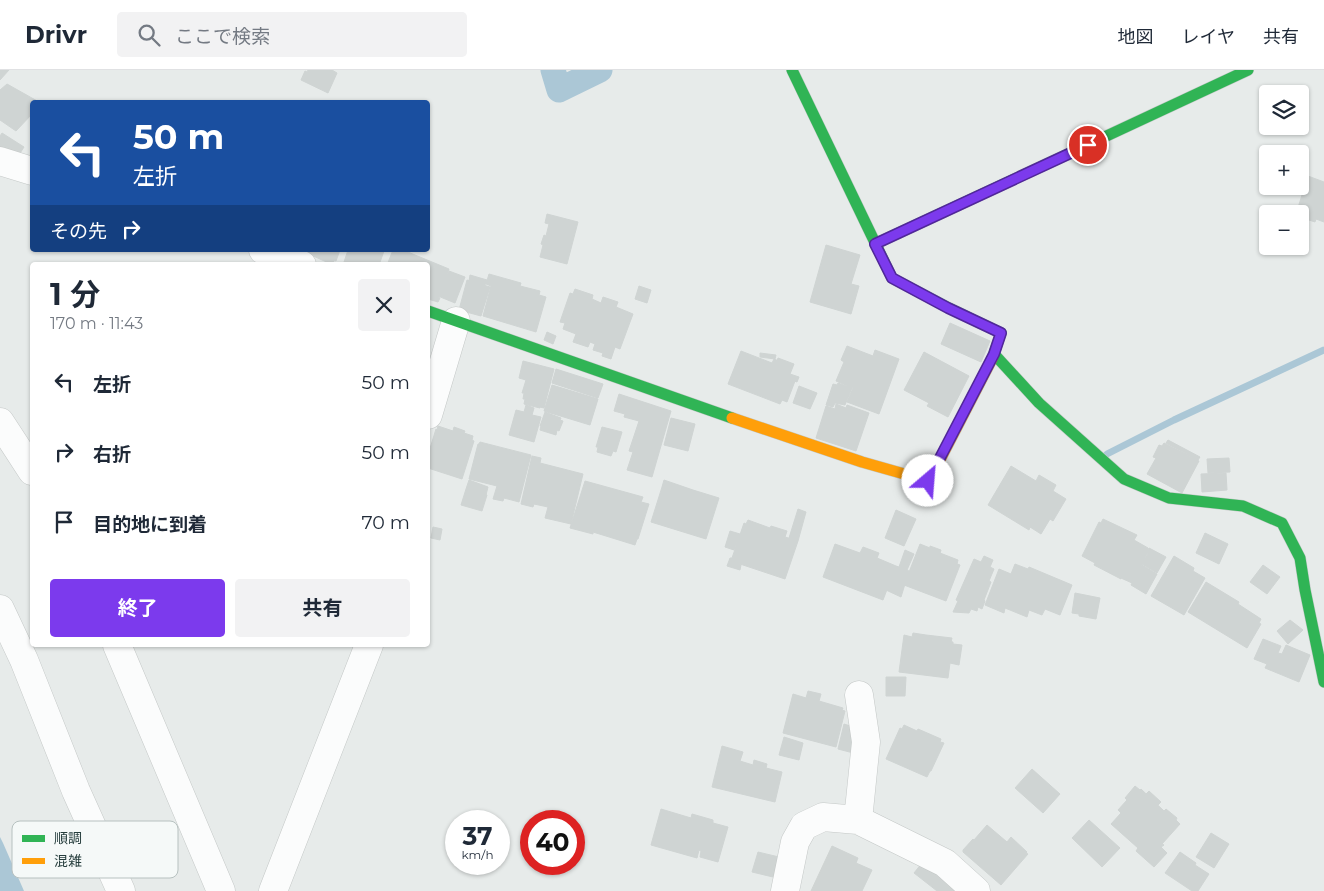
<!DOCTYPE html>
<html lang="ja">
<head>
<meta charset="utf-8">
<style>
	:root { --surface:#fff; --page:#f2f2f3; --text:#1f2937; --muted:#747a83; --line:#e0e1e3; --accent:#7c3aed }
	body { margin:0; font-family:Montserrat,"Noto Sans JP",sans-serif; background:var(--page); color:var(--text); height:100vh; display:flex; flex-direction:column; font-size:19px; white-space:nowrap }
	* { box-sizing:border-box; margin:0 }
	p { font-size:16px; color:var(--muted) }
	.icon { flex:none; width:28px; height:28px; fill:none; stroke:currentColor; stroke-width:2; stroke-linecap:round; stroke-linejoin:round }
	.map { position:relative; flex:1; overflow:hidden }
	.panel { position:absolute; left:30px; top:192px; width:400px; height:385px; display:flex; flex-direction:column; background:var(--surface); border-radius:5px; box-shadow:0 1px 4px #0004 }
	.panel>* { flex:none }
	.top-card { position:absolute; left:30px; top:30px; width:400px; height:152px; border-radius:5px; box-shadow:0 1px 4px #0004; background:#1a4fa0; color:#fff; overflow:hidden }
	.fabs { position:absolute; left:1259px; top:15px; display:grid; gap:10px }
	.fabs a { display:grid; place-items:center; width:50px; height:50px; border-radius:5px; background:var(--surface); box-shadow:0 1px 4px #0004; font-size:25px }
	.speed { position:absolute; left:445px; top:740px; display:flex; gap:10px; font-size:25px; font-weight:700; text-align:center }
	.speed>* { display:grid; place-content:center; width:65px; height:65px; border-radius:50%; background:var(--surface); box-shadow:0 1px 4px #0004; line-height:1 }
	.speed small { font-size:12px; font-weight:400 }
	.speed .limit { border:8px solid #d22; background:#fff; color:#111 }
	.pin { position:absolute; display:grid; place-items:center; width:42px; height:42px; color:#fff; margin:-21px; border:2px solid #fff; border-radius:50%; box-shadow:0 1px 5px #0007 }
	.me { position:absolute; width:55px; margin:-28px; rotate:27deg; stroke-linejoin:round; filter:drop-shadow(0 0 4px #0008) }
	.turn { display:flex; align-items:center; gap:18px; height:105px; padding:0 20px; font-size:22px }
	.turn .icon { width:65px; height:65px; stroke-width:2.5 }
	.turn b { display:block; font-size:35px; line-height:42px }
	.then { display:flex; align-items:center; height:48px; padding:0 20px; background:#0003; gap:10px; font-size:19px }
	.round { display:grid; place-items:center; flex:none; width:52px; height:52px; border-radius:5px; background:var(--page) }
	.headline { display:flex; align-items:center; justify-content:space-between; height:85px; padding:0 20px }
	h1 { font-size:30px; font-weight:700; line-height:38px }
	.cta { display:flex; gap:10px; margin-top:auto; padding:10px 20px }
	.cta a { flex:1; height:58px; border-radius:5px; background:var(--accent); color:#fff; font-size:20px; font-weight:700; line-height:58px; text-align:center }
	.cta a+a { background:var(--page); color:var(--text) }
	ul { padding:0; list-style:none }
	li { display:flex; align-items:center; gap:15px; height:70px; padding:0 20px }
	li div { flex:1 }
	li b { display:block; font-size:19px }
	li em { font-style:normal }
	header { display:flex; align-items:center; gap:30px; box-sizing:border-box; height:70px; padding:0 25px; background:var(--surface); border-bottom:1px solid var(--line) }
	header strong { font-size:24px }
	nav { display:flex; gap:28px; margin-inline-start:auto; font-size:18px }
	.search { width:350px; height:45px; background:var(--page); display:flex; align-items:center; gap:12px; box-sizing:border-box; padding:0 18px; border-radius:5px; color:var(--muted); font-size:19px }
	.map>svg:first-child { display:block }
	.water { fill:#abc7d6 }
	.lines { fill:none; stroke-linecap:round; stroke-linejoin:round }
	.stream { stroke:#abc7d6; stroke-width:7 }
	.canal { stroke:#abc7d6; stroke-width:25 }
	.building { fill:#cfd4d3; stroke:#cfd4d3 }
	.street-casing { stroke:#c4c8c7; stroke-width:29 }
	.fast-casing { stroke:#c3c9c7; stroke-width:12 }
	.slow-casing { stroke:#c3c9c7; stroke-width:12 }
	.street { stroke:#fbfcfc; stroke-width:28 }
	.fast { stroke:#30b455; stroke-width:11 }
	.slow { stroke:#ff9f0a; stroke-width:11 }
	.route-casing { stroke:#51269a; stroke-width:12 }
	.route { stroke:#7c3aed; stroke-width:9 }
	.key { fill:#f5f9f8; stroke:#b7c1c0; stroke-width:1 }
	.key-label { font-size:14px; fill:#253d3c }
</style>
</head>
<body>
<header>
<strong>Drivr</strong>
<div class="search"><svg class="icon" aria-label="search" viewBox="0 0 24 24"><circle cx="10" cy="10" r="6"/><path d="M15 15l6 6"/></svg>ここで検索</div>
<nav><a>地図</a><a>レイヤ</a><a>共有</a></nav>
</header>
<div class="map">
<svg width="1324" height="821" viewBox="0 0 1324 821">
	<rect width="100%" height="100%" fill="#e7ebea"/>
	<path class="water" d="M0,767L3,773L24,821H0Z"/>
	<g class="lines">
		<path class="stream" d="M1107,384L1174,350L1324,280"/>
		<path class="canal" d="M553,0L559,20L600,0"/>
	</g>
	<path class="building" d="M0,0H9L0,10Z
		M308,0H332L337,3L328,23L301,10L305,1L307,2Z
		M7,14L39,32H32V44L16,61L0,50V20Z
		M2,63L24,77L15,91L0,82V66Z
		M1308,106L1324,112V152L1316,149L1315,152L1300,147V144H1296Z
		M547,144L578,152L567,194L540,187L543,175L541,174L544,165L546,166L549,154L545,153Z
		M826,175L860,185L851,214L859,216L851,244L810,232Z
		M308,180H340L336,191L334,190L333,195L309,184L310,181Z
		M348,180H383L384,181L379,195H343Z
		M393,180H403L449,199L438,227L440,228L438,232L428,229V195H387Z
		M449,201L465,207L455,233L438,226Z
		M489,204L521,213L520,216L540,221L539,225L546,227L536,262L483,246L491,216L486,214Z
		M470,205L487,210L485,215L469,211Z
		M467,210L490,217L481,246L459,240Z
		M639,216L651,220L647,233L635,229Z
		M575,219L593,225L592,229L601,233L603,227L618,232L616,237L633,244L620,279L615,277L611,289L602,286L603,283L593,280L595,274L590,272L588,277L573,272L576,264L563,259L565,253L560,252L570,223L573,224Z
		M950,253L990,271L981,292L941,274Z
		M547,262L556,266L553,274L544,270Z
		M847,276L873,286L875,280L899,289L879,344L847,332L853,318L836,311L844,292L841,290Z
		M741,281L772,293L774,289L791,296L786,308L795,311L787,332L782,330L780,334L728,314Z
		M924,282L969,306L948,347L927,336L929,333L904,320Z
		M760,283L776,285L775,289L760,287Z
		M778,288L794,294L790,304L799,307L797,312L786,308L791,296L777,291Z
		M523,291L554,299L544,338L540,337V338L524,334L525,329H523L524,323H522L526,310L519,308Z
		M556,299L603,314L598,328L552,313Z
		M838,313L852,318L845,335L835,333L833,337L826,335L833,314L837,315Z
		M552,315L598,329L590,355L544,341Z
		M799,316L817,323L810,339L793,333Z
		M619,324L671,341L652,407L627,400L633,382L629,381L639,351L624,347L625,344L614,341Z
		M836,334L846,338L847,335L869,343L856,381L816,368L826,336L835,339Z
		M526,335L534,338L532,345L541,347L534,372L509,365L516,340L524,342Z
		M545,342L561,348L560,350L563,351L559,361L557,360L556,365L540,360L541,356H540Z
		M671,348L695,354L688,381L664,375Z
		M438,356L453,361L454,357L465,361L464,363L473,366L472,370L474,371L462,409L428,398V385L436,359L437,360Z
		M602,357L622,362L616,382L613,381L611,386L597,382L598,377H596Z
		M1168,370L1200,387L1198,390L1166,373Z
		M480,372L531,385L519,432L504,428L503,431L493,429L497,416L469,409L478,374H479Z
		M1164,373L1199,391L1182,423L1147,404L1156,388L1153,387L1159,375L1162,376Z
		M532,386L541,388L540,393L583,404L571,454L545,448L548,437L534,434L533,437L521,434Z
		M1229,388L1230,402L1208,403L1207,389Z
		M1011,396L1036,411L1039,405L1056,415L1053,421L1066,429L1053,451L1050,449L1041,464L1030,457L1029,460L988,435Z
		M1226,403L1227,420L1202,422L1201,404Z
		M469,410L488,417L486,425L466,419Z
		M664,410L693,420L691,426L662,417Z
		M585,411L643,427L641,432L649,434L638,469H637L635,475L593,462V464L570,458Z
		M662,417L691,426L693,420L719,428L706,469L651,452Z
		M466,419L487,425L482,441L461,435Z
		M798,439L806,442L798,471L789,468Z
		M896,440L916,449L904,476L885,468Z
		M1103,449L1137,465L1134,470L1148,478L1146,483L1147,484L1132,513L1121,508V509L1094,495L1095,493L1082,486L1099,452L1101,453Z
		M748,450L770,458L771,456L787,461L785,467L798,471L785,509L731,491L744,453L746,454Z
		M433,457L442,459L440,470L431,468Z
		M730,461L740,464L734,480L725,477Z
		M1205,463L1228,474L1219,494L1196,483Z
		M835,474L860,483L863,477L879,483L877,488L896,496L883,530L823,507Z
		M920,474L930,478V476L941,480L939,487L960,495L946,531L904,515Z
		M1149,478L1166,487L1157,503L1142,494L1148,484L1146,483Z
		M905,480L914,484L907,500L909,501L901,527L886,520L896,496L899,497Z
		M940,483L958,490L957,494L939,487Z
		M984,486L993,490L990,497L994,499L989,511L991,512L984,530L985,531L982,539L978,537L977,541L971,539L969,543L953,542L958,531L956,530L974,489L981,492Z
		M1174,486L1194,498L1193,501L1205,508L1184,545L1151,526Z
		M730,488H732L731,491L741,495L740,500L727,496Z
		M1015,494L1028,499L1029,497L1072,515L1060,545L1045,539L1042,545L1029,540L1027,547L1005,538L1004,543L985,535L999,499L1011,504Z
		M1142,495L1157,504L1146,524L1131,515Z
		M1263,495L1280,507L1267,524L1250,512Z
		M1206,512L1239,532L1238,534L1261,549L1259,553L1261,554L1247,578L1188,542Z
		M1075,523L1100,528L1096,549L1079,546V544L1072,543Z
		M1290,550L1303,560L1288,574L1277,561Z
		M913,563L926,565V568L953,572V574L962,575L959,595L950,593L948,608L899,602L904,565L912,567Z
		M926,565L952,568L951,572L926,568Z
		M1263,569L1281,576L1278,583L1282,584L1286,575L1310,585L1299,612L1265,598L1267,594L1254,589Z
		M886,607H906L905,626H886Z
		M808,621L821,624L819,631L843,638L842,640L845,641L836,677L783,663L793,624L806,628Z
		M844,654L863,660L861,685L838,679Z
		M904,655L917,661L918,659L941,669L940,672L944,673L931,701H930L927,707L886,689L900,658L902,659Z
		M784,667L803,673L799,690L779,685Z
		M722,676L743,682L740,691L753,695L754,690L767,694L766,698L782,702L775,732L712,717Z
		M1032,699L1060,724L1043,743L1015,718Z
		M1135,716L1140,720L1141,719L1164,741L1166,739L1177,748L1176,750L1180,754L1162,774L1164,775L1161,777L1167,783L1154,797L1136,781L1138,778L1111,754L1121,743L1118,740L1127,730L1125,728Z
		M1149,721L1161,732L1158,735L1146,724Z
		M661,739L691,748L692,744L713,750V753L728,757L718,792L700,787L701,781L699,780L697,788L651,775Z
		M1089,750L1120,778L1102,797L1072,768Z
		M987,755L1007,772L1011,767L1027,782L1026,783L1028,784L1001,815L963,782V780L973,769L974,770Z
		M1211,763L1229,774L1214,798L1196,787Z
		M832,776L858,788L856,793L872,800L862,821H811Z
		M758,782L779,787L773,807L752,802Z
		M1180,782L1196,793L1195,795L1209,804L1198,821H1192L1165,803Z
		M926,788L958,821H937L914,803Z"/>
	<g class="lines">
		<g class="street-casing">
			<path id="street" d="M0,91L32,101
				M263,180L302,195
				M428,345L456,251
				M0,352L32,401
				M0,539L24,590L76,721L121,821
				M117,575L221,821
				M858,750L866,672L859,625
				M273,821L369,575
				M785,821L795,772L804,756L823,747L858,750L945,793L976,821"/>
		</g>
		<g class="fast-casing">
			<path id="fast" d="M792,0L892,208L949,238L1001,263L992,289
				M875,174L1248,0
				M428,241L732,348
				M994,284L1039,333L1124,409L1169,428L1243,436L1282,453L1300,488L1305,520L1324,612"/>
		</g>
		<g class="slow-casing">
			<path id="slow" d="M732,348L862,392L929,411L992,289"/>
		</g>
		<use href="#street" class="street"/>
		<use href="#fast" class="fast"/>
		<use href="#slow" class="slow"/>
	</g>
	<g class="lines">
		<g class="route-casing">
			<path id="route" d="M928,411L994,284L1001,263L948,238L892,208L875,174L1088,75"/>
		</g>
		<use href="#route" class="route"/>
	</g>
	<rect x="12" y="751" width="166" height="57" rx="8" class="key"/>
	<rect x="22" y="765" width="23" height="7" fill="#30b455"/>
	<rect x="22" y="788" width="23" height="6" fill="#ff9f0a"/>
	<g class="key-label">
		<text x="54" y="773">順調</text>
		<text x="54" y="796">混雑</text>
	</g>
</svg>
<div class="fabs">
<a><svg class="icon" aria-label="layers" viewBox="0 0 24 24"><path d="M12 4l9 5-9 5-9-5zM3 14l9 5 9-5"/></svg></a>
<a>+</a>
<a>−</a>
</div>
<div class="speed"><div>37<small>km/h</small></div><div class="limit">40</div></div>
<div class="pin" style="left:1088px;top:75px;background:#d93025"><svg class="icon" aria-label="arrive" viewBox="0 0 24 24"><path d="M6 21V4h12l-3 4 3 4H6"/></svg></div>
<svg class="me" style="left:928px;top:411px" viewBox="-20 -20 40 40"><circle r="19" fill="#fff"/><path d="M0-13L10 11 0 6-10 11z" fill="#7c3aed"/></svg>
<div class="top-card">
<div class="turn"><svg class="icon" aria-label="left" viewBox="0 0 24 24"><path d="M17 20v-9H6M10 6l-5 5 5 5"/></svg><div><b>50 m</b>左折</div></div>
<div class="then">その先<svg class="icon" aria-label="right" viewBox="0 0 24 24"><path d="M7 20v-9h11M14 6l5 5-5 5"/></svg></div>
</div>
<section class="panel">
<div class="headline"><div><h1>1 分</h1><p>170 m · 11:43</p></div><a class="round"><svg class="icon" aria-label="close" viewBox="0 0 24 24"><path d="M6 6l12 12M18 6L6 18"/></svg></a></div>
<ul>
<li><svg class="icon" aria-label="left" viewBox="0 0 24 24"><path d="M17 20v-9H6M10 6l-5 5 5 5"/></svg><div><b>左折</b></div><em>50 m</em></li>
<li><svg class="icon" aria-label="right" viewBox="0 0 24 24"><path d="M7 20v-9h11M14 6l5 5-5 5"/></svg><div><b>右折</b></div><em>50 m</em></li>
<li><svg class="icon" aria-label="arrive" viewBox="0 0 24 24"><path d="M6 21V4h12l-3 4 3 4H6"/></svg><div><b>目的地に到着</b></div><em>70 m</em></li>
</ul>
<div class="cta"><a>終了</a><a>共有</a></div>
</section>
</div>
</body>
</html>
